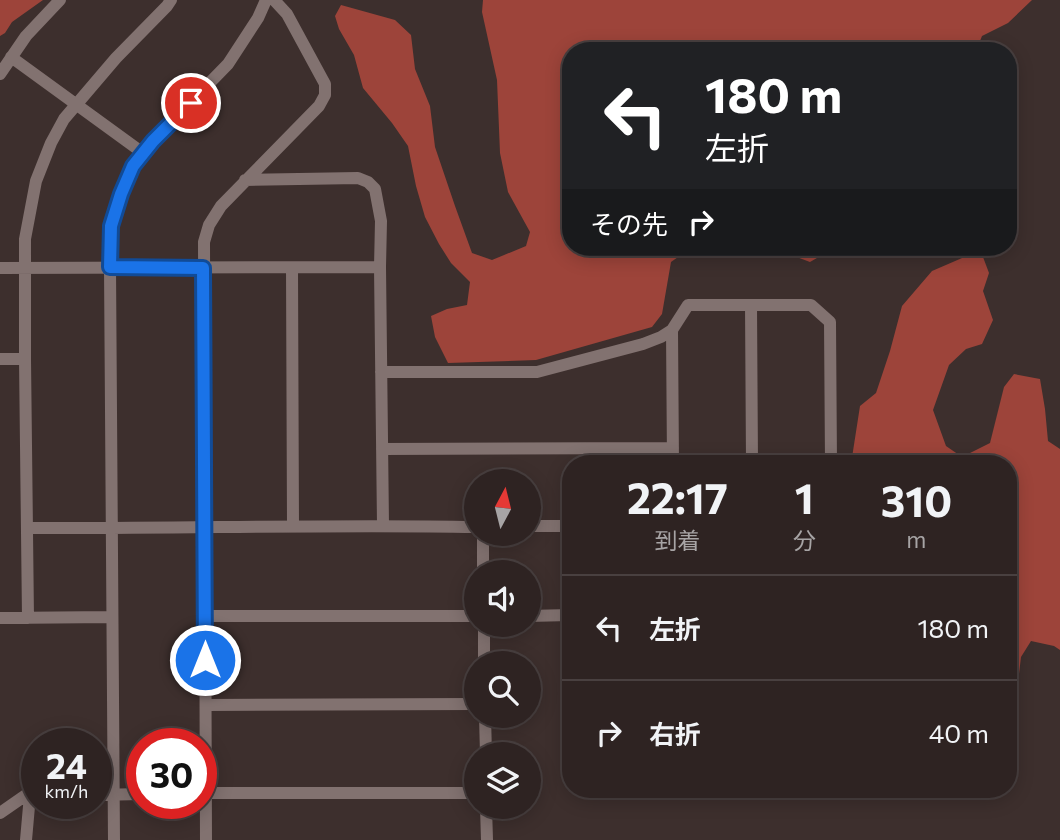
<!DOCTYPE html>
<html lang="ja">
<head>
<meta charset="utf-8">
<style>
	:root { --surface:#2e2322; --page:#3a2f2f; --text:#f1f3f6; --muted:#a7a4a5; --line:#494040 }
	body { margin:0; font-family:Commissioner,"Noto Sans JP",sans-serif; background:var(--page); color:var(--text); height:100vh; display:flex; flex-direction:column; font-size:26px; white-space:nowrap }
	* { box-sizing:border-box; margin:0 }
	p { font-size:23px; color:var(--muted) }
	.icon { flex:none; width:38px; height:38px; fill:none; stroke:currentColor; stroke-width:2; stroke-linecap:round; stroke-linejoin:round }
	.map { position:relative; flex:1; overflow:hidden }
	.drawer { position:absolute; left:562px; top:455px; width:455px; height:343px; display:flex; flex-direction:column; background:var(--surface); border-radius:28px; box-shadow:0 4px 18px #0003,0 0 0 2px var(--line) }
	.drawer>* { flex:none }
	.hud { position:absolute; left:562px; top:42px; width:455px; height:214px; border-radius:28px; box-shadow:0 4px 18px #0003,0 0 0 2px var(--line); background:#202124; color:#fff; overflow:hidden }
	.needle { width:46px; rotate:7deg }
	.tools { position:absolute; left:464px; top:469px; display:grid; gap:14px }
	.tools a { display:grid; place-items:center; width:77px; height:77px; border-radius:50%; background:var(--surface); box-shadow:0 4px 18px #0003,0 0 0 2px var(--line); font-size:35px }
	.speed { position:absolute; left:21px; top:728px; display:flex; gap:14px; font-size:35px; font-weight:700; text-align:center }
	.speed>* { display:grid; place-content:center; width:91px; height:91px; border-radius:50%; background:var(--surface); box-shadow:0 4px 18px #0003,0 0 0 2px var(--line); line-height:1 }
	.speed small { font-size:18px; font-weight:400 }
	.speed .limit { border:10px solid #d22; background:#fff; color:#111 }
	.pin { position:absolute; display:grid; place-items:center; width:60px; height:60px; color:#fff; margin:-30px; border:4px solid #fff; border-radius:50%; box-shadow:0 2px 7px #0007 }
	.me { position:absolute; width:77px; margin:-38px; rotate:0deg; stroke-linejoin:round; filter:drop-shadow(0 0 5px #0008) }
	.turn { display:flex; align-items:center; gap:24px; height:147px; padding:0 28px; font-size:32px }
	.turn .icon { width:91px; height:91px; stroke-width:2.5 }
	.turn b { display:block; font-size:49px; line-height:60px }
	.then { display:flex; align-items:center; height:66px; padding:0 28px; background:#0003; gap:14px; font-size:26px }
	.eta { display:flex; justify-content:space-evenly; align-items:center; height:119px; text-align:center }
	.eta b { font-size:42px; font-weight:700; line-height:49px }
	ul { padding:0; list-style:none }
	li { display:flex; align-items:center; gap:21px; height:105px; padding:0 28px; border-top:2px solid var(--line) }
	li div { flex:1 }
	li b { display:block; font-size:26px }
	li em { font-style:normal }
	.map>svg:first-child { display:block }
	.forest { fill:#9d443a }
	.lines { fill:none; stroke-linecap:round; stroke-linejoin:round }
	.street { stroke:#827270; stroke-width:12 }
	.route-casing { stroke:#114b97; stroke-width:18 }
	.route { stroke:#1a73e8; stroke-width:12 }
</style>
</head>
<body>
<div class="map">
<svg width="1060" height="840" viewBox="0 0 1060 840">
	<rect width="100%" height="100%" fill="#3d2f2d"/>
	<path class="forest" d="M0,0H43L12,22L5,33L0,36Z
		M483,0H1032L1008,23L982,36L976,51H570V247H752L737,256H723L688,250L671,262L662,314L652,327L536,360L448,363L435,337L431,316L447,309L467,305L470,282L451,263L439,244L425,217L416,186L408,146L392,123L363,88L354,55L339,29L335,16L341,5L395,20L411,35L415,69L430,106L435,147L455,206L472,253L492,260L526,246L530,232L508,192L500,153L497,80L482,12Z
		M783,247H836L810,262L794,256Z
		M969,255L983,257L989,273L983,291L993,320L982,344L966,349L949,365L933,410L946,446L962,457L990,443L1004,387L1014,374L1040,379L1045,409L1048,441L1060,449V650L1054,646L1031,641L1021,657L1012,733L1011,765L1008,763V464H851L860,406L876,393L890,351L902,306L932,271Z"/>
	<g class="lines">
		<path class="street" d="M11,57L143,153
			M0,74L26,36L60,0
			M245,180L358,178L368,182L375,189L381,221L380,267L383,525
			M0,268L380,267
			M292,268L293,526
			M751,305L752,464
			M672,330L673,464
			M0,359H25
			M381,372H537L643,344L661,337L672,330L688,305H811L830,322L831,464
			M382,449L673,448
			M528,526H570
			M27,528C177,529 326,524 476,527
			M483,534V572
			M205,616H476
			M528,616L570,615
			M0,618L112,617
			M28,618L25,359V239L36,181L51,143L64,119L116,58L167,6L171,0
			M484,625V663
			M206,705L476,704
			M485,716L486,754
			M201,793H476
			M96,795L142,794
			M486,807L487,840
			M0,813L26,795H36
			M26,840L30,795
			M114,840L110,267L111,226L121,194L133,166L154,140L228,64L258,18L266,0
			M206,840L204,242L209,225L221,206L319,106L325,95V84L287,14L274,0"/>
	</g>
	<g class="lines">
		<g class="route-casing">
			<path id="route" d="M191,103L153,141L133,166L121,194L111,226L110,267L203,268L205,660"/>
		</g>
		<use href="#route" class="route"/>
	</g>
</svg>
<div class="tools">
<a><svg class="needle" viewBox="-14 -14 28 28"><path d="M0-13l5 13h-10z" fill="#e53935"/><path d="M0 13l5-13h-10z" fill="#a7a4a5"/></svg></a>
<a><svg class="icon" aria-label="sound" viewBox="0 0 24 24"><path d="M4 9h4l5-4v14l-5-4H4zM17 9q2 3 0 6"/></svg></a>
<a><svg class="icon" aria-label="search" viewBox="0 0 24 24"><circle cx="10" cy="10" r="6"/><path d="M15 15l6 6"/></svg></a>
<a><svg class="icon" aria-label="layers" viewBox="0 0 24 24"><path d="M12 4l9 5-9 5-9-5zM3 14l9 5 9-5"/></svg></a>
</div>
<div class="speed"><div>24<small>km/h</small></div><div class="limit">30</div></div>
<div class="pin" style="left:191px;top:103px;background:#d93025"><svg class="icon" aria-label="arrive" viewBox="0 0 24 24"><path d="M6 21V4h12l-3 4 3 4H6"/></svg></div>
<svg class="me" style="left:205px;top:660px" viewBox="-20 -20 40 40"><circle r="17" fill="#1a73e8" stroke="#fff" stroke-width="3"/><path d="M0-11L8 9 0 5-8 9z" fill="#fff"/></svg>
<div class="hud">
<div class="turn"><svg class="icon" aria-label="left" viewBox="0 0 24 24"><path d="M17 20v-9H6M10 6l-5 5 5 5"/></svg><div><b>180 m</b>左折</div></div>
<div class="then">その先<svg class="icon" aria-label="right" viewBox="0 0 24 24"><path d="M7 20v-9h11M14 6l5 5-5 5"/></svg></div>
</div>
<section class="drawer">
<div class="eta">
<div><b>22:17</b><p>到着</p></div>
<div><b>1</b><p>分</p></div>
<div><b>310</b><p>m</p></div>
</div>
<ul>
<li><svg class="icon" aria-label="left" viewBox="0 0 24 24"><path d="M17 20v-9H6M10 6l-5 5 5 5"/></svg><div><b>左折</b></div><em>180 m</em></li>
<li><svg class="icon" aria-label="right" viewBox="0 0 24 24"><path d="M7 20v-9h11M14 6l5 5-5 5"/></svg><div><b>右折</b></div><em>40 m</em></li>
</ul>
</section>
</div>
</body>
</html>
